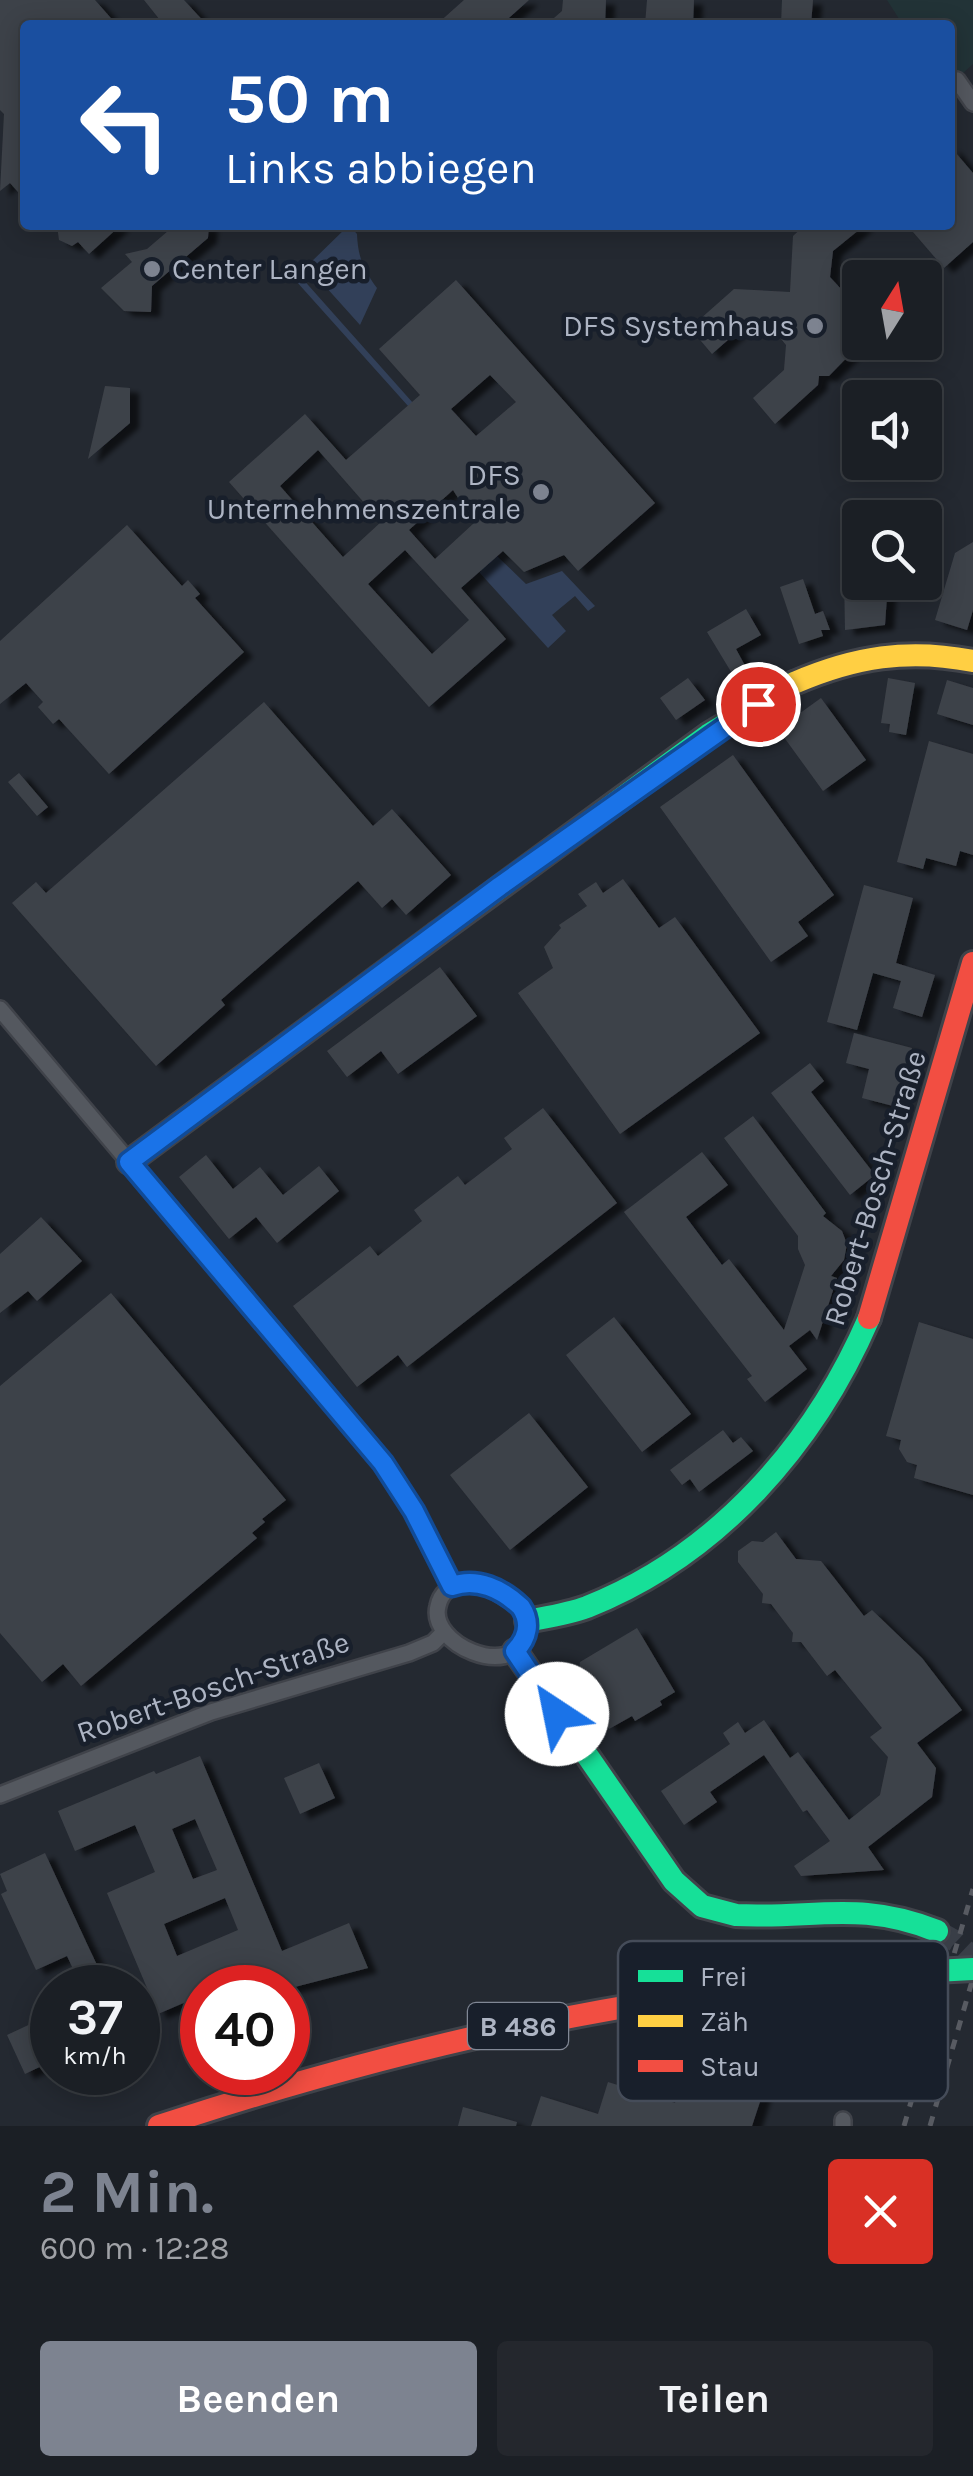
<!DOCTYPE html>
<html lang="de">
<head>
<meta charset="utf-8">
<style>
	:root { --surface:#1b1f25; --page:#24272d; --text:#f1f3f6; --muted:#a0a2a7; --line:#393d42; --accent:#7d8390 }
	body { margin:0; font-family:Karla,sans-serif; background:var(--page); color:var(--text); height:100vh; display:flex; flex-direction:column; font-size:38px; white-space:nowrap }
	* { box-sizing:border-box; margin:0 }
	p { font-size:32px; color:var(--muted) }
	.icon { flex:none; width:55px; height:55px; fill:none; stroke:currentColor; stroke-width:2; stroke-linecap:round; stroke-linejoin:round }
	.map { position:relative; height:2126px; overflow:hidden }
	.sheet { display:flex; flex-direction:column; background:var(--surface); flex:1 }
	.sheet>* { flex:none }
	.top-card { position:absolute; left:20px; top:20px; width:935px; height:210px; border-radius:10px; box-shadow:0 5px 25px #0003,0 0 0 2px var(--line); background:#1a4fa0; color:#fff; overflow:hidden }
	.needle { width:65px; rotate:11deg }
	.fabs { position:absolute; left:842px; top:260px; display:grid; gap:20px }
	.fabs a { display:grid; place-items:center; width:100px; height:100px; border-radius:10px; background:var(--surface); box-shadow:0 5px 25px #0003,0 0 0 2px var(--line); font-size:50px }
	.speed { position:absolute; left:30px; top:1965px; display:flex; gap:20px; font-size:50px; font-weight:700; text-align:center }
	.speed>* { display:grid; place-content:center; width:130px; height:130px; border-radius:50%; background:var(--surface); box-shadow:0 5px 25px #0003,0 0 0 2px var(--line); line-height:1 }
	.speed small { font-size:25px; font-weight:400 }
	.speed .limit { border:15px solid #d22; background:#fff; color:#111 }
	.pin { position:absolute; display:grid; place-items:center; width:85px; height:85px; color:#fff; margin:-42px; border:5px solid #fff; border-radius:50%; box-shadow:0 2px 10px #0007 }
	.me { position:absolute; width:110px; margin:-55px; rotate:326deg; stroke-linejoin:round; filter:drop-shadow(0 0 8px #0008) }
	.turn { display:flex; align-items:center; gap:35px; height:210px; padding:0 40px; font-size:45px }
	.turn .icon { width:130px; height:130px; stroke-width:2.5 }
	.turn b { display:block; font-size:70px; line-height:85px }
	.round { display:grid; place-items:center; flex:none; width:105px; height:105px; border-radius:10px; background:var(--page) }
	.head { display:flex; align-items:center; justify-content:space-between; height:170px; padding:0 40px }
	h1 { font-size:60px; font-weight:700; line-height:75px; color:var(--accent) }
	.button { display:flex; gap:20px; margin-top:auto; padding:20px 40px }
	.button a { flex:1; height:115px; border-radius:10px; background:var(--accent); color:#fff; font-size:40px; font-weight:700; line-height:115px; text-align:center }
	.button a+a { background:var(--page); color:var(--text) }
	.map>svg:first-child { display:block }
	.green { fill:#223337 }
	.water { fill:#324059 }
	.building { fill:#3e4249; fill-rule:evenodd; filter:url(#shadow) }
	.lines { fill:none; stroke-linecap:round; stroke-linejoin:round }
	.secondary-tunnel { stroke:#393e47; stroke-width:22; stroke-dasharray:22 11; stroke-linecap:butt }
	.street-casing { stroke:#40434a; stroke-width:20 }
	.fast-casing { stroke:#40434a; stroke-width:28 }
	.slow-casing { stroke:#40434a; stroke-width:28 }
	.jam-casing { stroke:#40434a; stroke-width:28 }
	.street { stroke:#54585f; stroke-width:15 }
	.fast { stroke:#16e098; stroke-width:22 }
	.slow { stroke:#ffcf43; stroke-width:22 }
	.jam { stroke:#f24e42; stroke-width:22 }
	.rail { stroke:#585b62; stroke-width:5; stroke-dasharray:10 10; stroke-linecap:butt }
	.fast-bridge-casing { stroke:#41464e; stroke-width:28; stroke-linecap:butt }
	.fast-bridge { stroke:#16e098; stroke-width:22 }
	.route-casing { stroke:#114b97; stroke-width:25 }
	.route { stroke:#1a73e8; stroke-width:18 }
	.poi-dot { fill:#7d8390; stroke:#181f2b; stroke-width:4 }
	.labels { text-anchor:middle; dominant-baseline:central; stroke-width:9; stroke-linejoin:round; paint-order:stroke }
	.shield { fill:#181f2b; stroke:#808795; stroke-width:2.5 }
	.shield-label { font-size:28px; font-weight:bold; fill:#adb4c3 }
	.poi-label { font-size:30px; fill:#adb4c3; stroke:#181f2b; text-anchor:end }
	.street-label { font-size:30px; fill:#adb4c3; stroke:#181f2b }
	.key { fill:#181f2b; stroke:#454c59; stroke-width:2.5 }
	.key-label { font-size:28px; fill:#adb4c3 }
</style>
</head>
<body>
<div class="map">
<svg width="973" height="2126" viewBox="0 0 973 2126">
	<defs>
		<filter id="shadow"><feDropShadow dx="9" dy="5" stdDeviation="2.5" flood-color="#0009"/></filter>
	</defs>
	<rect width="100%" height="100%" fill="#242931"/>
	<path class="green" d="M887,0H973V64L963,73L950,68V25H903Z"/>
	<path class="water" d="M349,225L357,234C358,257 363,269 377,288L360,325L307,266Z
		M301,277L421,412L417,416L296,281Z
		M497,556L526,584L562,571L595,606L588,611L575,596L552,615L566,631L548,648L479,572Z"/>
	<path class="building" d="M0,0H95L117,25H25V200L10,183L0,191L4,114L0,110Z
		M144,0H184L207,25H164Z
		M464,0H529L501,25H436Z
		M563,0H606L605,25H546L562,11Z
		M647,0H694L693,25H645Z
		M782,0H813L811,25H781Z
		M950,146L973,173V242L944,268L907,225H950Z
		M57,225H121L89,254L78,242L72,246L59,240Z
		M175,225H209L208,238L152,286L151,312L124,311L101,288L132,262L125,254L147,249Z
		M805,225H865L833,251L830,277L842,290L860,291V344L829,376H819L818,385L775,424L753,398L784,370L786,345L769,324H746L712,354L690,328L734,289L790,292L793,236Z
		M456,280L655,503L578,571L564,555L524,572L503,551L461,588L506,639L429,707L229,482L305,414L346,460L420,395L379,349ZM490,375L516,402L476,436L451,409ZM318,450L381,522L343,557L280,486ZM453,490L474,523L435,559L409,530ZM405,550L469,620L432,654L368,584Z
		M105,386L130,388V423L88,459Z
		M127,525L182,586L188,580L200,594L195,598L244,652L109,774L59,719L53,724L38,707L43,702L26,683L0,704V641Z
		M973,542V610L967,630L935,620L955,553Z
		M844,573H860V582H888L885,625L845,630Z
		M803,579L815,614L823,611L830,630H821L823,636L799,644L780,587Z
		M746,609L761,635L736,649L749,673L736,680L707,632Z
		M688,678L705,700L676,720L660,698Z
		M888,678L915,683L906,735L889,732L890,724L881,723Z
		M947,680L973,688V725L937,714Z
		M821,698L866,760L823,791L778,729Z
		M264,702L373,826L392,809L451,875L406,915L392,899L382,908L358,881L221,1000L225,1005L156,1066L12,903L36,882L46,893Z
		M929,741L973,754V855L960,851L956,866L926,858L923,869L897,862Z
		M733,755L834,895L798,922L808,936L771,962L660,807Z
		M19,773L48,807L37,816L8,782Z
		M623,879L659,928L675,917L760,1033L620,1134L518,993L553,968L544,947L561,928L559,925L587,906L578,894L596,882L603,893Z
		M864,885L913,898L896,963L935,975L922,1017L893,1008L901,981L873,973L857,1030L827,1022Z
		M440,967L477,1016L398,1074L381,1051L347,1077L327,1051Z
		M854,1033L912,1048L897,1107L862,1098L869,1069L846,1063Z
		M810,1063L824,1081L811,1092L875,1175L850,1195L771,1093Z
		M543,1108L617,1203L407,1367L398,1355L357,1387L293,1306L370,1246L378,1256L422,1221L414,1210L458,1176L465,1185L512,1149L504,1138Z
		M753,1116L826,1213L823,1216L842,1231L847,1244L844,1260L831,1276L837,1278L817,1340L810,1330L789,1346L807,1369L765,1402L747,1379L752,1376L624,1212L702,1152L728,1185L686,1217L722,1265L729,1259L784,1330L805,1265L798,1249V1236L724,1138Z
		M206,1155L233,1189L260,1167L283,1195L319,1166L339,1191L277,1243L256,1217L229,1239L179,1177Z
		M41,1217L82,1261L37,1301L28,1291L0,1313V1254Z
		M111,1293L286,1500L262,1519L265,1522L252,1533L257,1538L81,1686L63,1664L42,1682L0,1633V1386Z
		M614,1317L691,1414L642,1452L566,1355Z
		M919,1322L973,1339V1495L914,1478L917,1465L907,1462L899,1449L901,1440L886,1436Z
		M529,1413L588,1487L510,1550L450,1475Z
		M723,1430L733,1443L741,1437L753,1451L699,1492L690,1479L682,1485L670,1470Z
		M776,1532L796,1559L821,1561L864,1616L872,1610L922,1658L962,1710L917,1743L936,1768L932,1797L868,1847L884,1870L801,1876L794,1866L830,1841L807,1810L803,1812L764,1755L710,1792L717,1802L684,1825L661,1791L730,1744L723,1733L738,1722L745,1733L764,1720L790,1758L798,1752L849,1820L880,1795L888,1757L870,1737L882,1728L835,1670L827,1676L801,1642H792L793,1633L771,1604L762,1603L763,1594L738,1562V1551L752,1541L763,1542Z
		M637,1628L675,1692L660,1701L662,1705L635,1721L632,1716L609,1729L602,1717L599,1719L582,1691L588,1687L579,1672L580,1662Z
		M200,1756L282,1951L349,1923L368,1968L291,1988H261L255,1973L220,1988H202V1995L158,2014L107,1893L155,1872L135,1825L75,1851L58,1811L154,1771L156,1774ZM195,1819L217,1870L193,1879L172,1829ZM225,1898L238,1930L177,1956L164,1924Z
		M319,1763L335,1798L300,1814L284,1778Z
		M45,1853L88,1946L108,1988H82L67,1956L36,1970L1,1894L7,1891L0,1874Z
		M52,2014V2061L25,2074L7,2035Z
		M775,2056L752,2126H531L541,2096L598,2114L608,2082L675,2103L688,2063Z
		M463,2107L517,2122L516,2126H458Z"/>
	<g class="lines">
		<path class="secondary-tunnel" d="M937,1931L955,1941L973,1958"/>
		<g class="street-casing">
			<path id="street" d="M957,80L973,103
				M0,1009L383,1463L414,1511L452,1585
				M466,1582L483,1584L521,1607C527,1617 529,1625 525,1637C511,1680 428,1644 438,1606C441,1591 452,1585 466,1582Z
				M0,1795L211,1712L409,1653L433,1643L443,1633
				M843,2126V2120"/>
		</g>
		<g class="fast-casing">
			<path id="fast" d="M438,933L708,735L794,683
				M527,1621C547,1617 568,1614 587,1607C718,1555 814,1445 869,1318
				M515,1651L674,1881L702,1906L736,1915C813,1919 861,1900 937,1931"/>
		</g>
		<g class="slow-casing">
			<path id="slow" d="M794,683C854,657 908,648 973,661
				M129,1162L438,933
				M688,1997L860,1975"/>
		</g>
		<g class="jam-casing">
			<path id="jam" d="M869,1318L973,963
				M159,2126C332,2069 507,2023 688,1997"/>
		</g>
		<use href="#street" class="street"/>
		<use href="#fast" class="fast"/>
		<use href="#slow" class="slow"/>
		<use href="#jam" class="jam"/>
		<path class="rail" d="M904,2126L973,1889
			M930,2126L973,1978"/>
		<g class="fast-bridge-casing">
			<path id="fast-bridge" d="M860,1975L973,1969"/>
		</g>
		<use href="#fast-bridge" class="fast-bridge"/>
	</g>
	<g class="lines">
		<g class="route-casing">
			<path id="route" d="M557,1714L515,1651C528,1638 531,1622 521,1607C502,1589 477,1577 452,1586L414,1511L383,1463L129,1162L500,886L758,704"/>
		</g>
		<use href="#route" class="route"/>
	</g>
	<g class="poi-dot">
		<circle cx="152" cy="269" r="10"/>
		<circle cx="815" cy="326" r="10"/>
		<circle cx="541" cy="492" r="10"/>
	</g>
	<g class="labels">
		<rect class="shield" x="468" y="2003" width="100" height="46" rx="8"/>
		<g class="shield-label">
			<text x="518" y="2026">B 486</text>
		</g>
		<g class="poi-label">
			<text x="172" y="269" text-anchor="start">Center Langen</text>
			<text x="795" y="326">DFS Systemhaus</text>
			<text x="521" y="475">DFS<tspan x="521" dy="34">Unternehmenszentrale</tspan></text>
		</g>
		<g class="street-label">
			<text transform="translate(875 1188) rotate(-73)">Robert-Bosch-Straße</text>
			<text transform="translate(213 1687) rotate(-19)">Robert-Bosch-Straße</text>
		</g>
	</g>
	<rect x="618" y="1941" width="330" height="160" rx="15" class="key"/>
	<rect x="638" y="1970" width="45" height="12" fill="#16e098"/>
	<rect x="638" y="2015" width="45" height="12" fill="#ffcf43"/>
	<rect x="638" y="2060" width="45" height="12" fill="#f24e42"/>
	<g class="key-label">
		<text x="700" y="1986">Frei</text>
		<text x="700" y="2031">Zäh</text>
		<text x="700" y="2076">Stau</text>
	</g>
</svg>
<div class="fabs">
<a><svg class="needle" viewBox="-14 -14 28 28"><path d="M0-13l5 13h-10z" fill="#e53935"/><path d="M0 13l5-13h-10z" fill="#a0a2a7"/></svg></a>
<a><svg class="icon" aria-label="sound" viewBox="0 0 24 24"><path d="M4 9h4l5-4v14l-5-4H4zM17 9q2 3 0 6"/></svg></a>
<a><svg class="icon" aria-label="search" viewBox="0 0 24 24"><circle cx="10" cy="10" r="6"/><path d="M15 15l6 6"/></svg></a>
</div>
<div class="speed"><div>37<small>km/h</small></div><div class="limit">40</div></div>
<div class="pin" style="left:758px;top:704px;background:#d93025"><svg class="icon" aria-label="arrive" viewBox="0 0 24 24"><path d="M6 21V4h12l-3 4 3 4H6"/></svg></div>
<svg class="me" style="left:557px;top:1714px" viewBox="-20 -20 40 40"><circle r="19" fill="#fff"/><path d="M0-13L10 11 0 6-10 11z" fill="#1a73e8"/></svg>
<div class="top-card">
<div class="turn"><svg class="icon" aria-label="left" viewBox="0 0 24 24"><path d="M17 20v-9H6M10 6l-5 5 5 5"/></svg><div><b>50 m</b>Links abbiegen</div></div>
</div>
</div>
<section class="sheet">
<div class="head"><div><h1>2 Min.</h1><p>600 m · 12:28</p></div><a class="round" style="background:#d93025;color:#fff"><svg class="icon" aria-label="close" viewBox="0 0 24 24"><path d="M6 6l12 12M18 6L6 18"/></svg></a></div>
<div class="button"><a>Beenden</a><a>Teilen</a></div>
</section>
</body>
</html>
